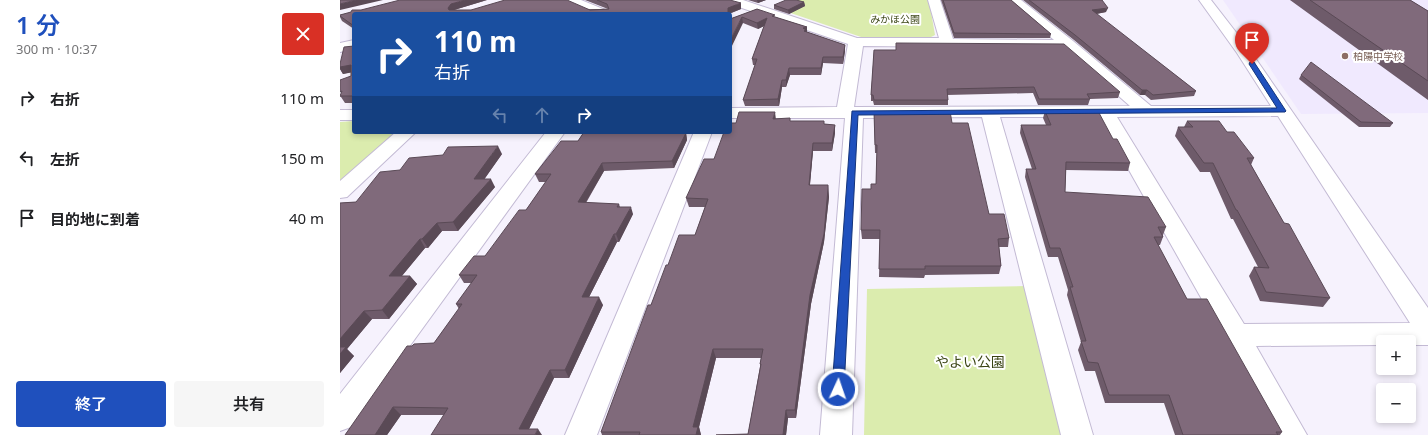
<!DOCTYPE html>
<html lang="ja">
<head>
<meta charset="utf-8">
<style>
	:root { --surface:#fff; --page:#f6f6f6; --text:#202124; --muted:#757577; --accent:#1f50bd }
	body { margin:0; font-family:"Noto Sans","Noto Sans JP",sans-serif; background:var(--page); color:var(--text); height:100vh; display:flex; flex-direction:column; font-size:15px; white-space:nowrap }
	* { box-sizing:border-box; margin:0 }
	p { font-size:13px; color:var(--muted) }
	.icon { flex:none; width:22px; height:22px; fill:none; stroke:currentColor; stroke-width:2; stroke-linecap:round; stroke-linejoin:round }
	.map { position:relative; flex:1; overflow:hidden }
	.side { display:flex; flex-direction:column; background:var(--surface); width:340px }
	.side>* { flex:none }
	.banner { position:absolute; left:12px; top:12px; width:380px; height:122px; border-radius:4px; box-shadow:0 2px 6px #0003; background:#1a4fa0; color:#fff; overflow:hidden }
	.buttons { position:absolute; left:1036px; top:335px; display:grid; gap:8px }
	.buttons a { display:grid; place-items:center; width:40px; height:40px; border-radius:4px; background:var(--surface); box-shadow:0 2px 6px #0003; font-size:20px }
	.pin { position:absolute; display:grid; place-items:center; width:34px; height:34px; color:#fff; margin:-41px -17px; border-radius:50% 50% 50% 0; rotate:-45deg; box-shadow:0 0 4px #0007 }
	.pin .icon { rotate:45deg }
	.me { position:absolute; width:44px; margin:-22px; rotate:3deg; stroke-linejoin:round; filter:drop-shadow(0 0 3px #0008) }
	.turn { display:flex; align-items:center; gap:14px; height:84px; padding:0 16px; font-size:18px }
	.turn .icon { width:52px; height:52px; stroke-width:2.5 }
	.turn b { display:block; font-size:28px; line-height:34px }
	.lanes { display:flex; align-items:center; height:38px; padding:0 16px; background:#0003; justify-content:center; gap:20px; direction:ltr }
	.lanes .off { opacity:.35 }
	.round { display:grid; place-items:center; flex:none; width:42px; height:42px; border-radius:4px; background:var(--page) }
	.head { display:flex; align-items:center; justify-content:space-between; height:68px; padding:0 16px }
	h1 { font-size:24px; font-weight:600; line-height:30px; color:var(--accent) }
	.cta { display:flex; gap:8px; margin-top:auto; padding:8px 16px }
	.cta a { flex:1; height:46px; border-radius:4px; background:var(--accent); color:#fff; font-size:16px; font-weight:600; line-height:46px; text-align:center }
	.cta a+a { background:var(--page); color:var(--text) }
	ul { padding:0; list-style:none }
	li { display:flex; align-items:center; gap:12px; height:60px; padding:0 16px }
	li div { flex:1 }
	li b { display:block; font-size:15px }
	li em { font-style:normal }
	main { display:flex; flex:1; min-height:0 }
	.map>svg:first-child { display:block }
	.built { fill:#f0e9fe }
	.green { fill:#dbecae }
	.lines { fill:none; stroke-linecap:round; stroke-linejoin:round }
	.minor-casing { stroke:#c3bad4; stroke-width:2 }
	.minor { fill:#fff; fill-rule:evenodd }
	.wall { fill:#6e5b6a }
	.shaded-wall { fill:#5a4a56 }
	.building { fill:#806a7b; stroke:#5a4a56 }
	.route { fill:#1f50bd; stroke:#14347b }
	.education-dot { fill:#8d6e63; stroke:#fff; stroke-width:1.5 }
	.labels { text-anchor:middle; dominant-baseline:central; stroke-width:4; stroke-linejoin:round; paint-order:stroke }
	.far-park-label { font-size:10px; fill:#3a4414; stroke:#fff }
	.far-education-label { font-size:10px; fill:#785e54; stroke:#fff; text-anchor:start }
	.near-park-label { font-size:14px; fill:#3a4414; stroke:#fff }
</style>
</head>
<body>
<main>
<section class="side">
<div class="head"><div><h1>1 分</h1><p>300 m · 10:37</p></div><a class="round" style="background:#d93025;color:#fff"><svg class="icon" aria-label="close" viewBox="0 0 24 24"><path d="M6 6l12 12M18 6L6 18"/></svg></a></div>
<ul>
<li><svg class="icon" aria-label="right" viewBox="0 0 24 24"><path d="M7 20v-9h11M14 6l5 5-5 5"/></svg><div><b>右折</b></div><em>110 m</em></li>
<li><svg class="icon" aria-label="left" viewBox="0 0 24 24"><path d="M17 20v-9H6M10 6l-5 5 5 5"/></svg><div><b>左折</b></div><em>150 m</em></li>
<li><svg class="icon" aria-label="arrive" viewBox="0 0 24 24"><path d="M6 21V4h12l-3 4 3 4H6"/></svg><div><b>目的地に到着</b></div><em>40 m</em></li>
</ul>
<div class="cta"><a>終了</a><a>共有</a></div>
</section>
<div class="map">
<svg width="1088" height="435" viewBox="0 0 1088 435">
	<rect width="100%" height="100%" fill="#f6f2fd"/>
	<path class="built" d="M883,0H1088V113L961,114Z"/>
	<path class="green" d="M457,0H589L595,35L589,38H524L439,9L440,7Z
		M14,121V132H56L0,182V122Z
		M686,286L727,435H524L527,289Z"/>
	<g class="lines">
		<g class="minor-casing">
			<path id="minor" d="M224,0H241L268,11L270,14H252L226,3Z
				M385,0H403L517,38H599L588,0H600L613,39L714,40L667,0H681L733,41L811,106H931L897,53L859,0H871L909,49L1088,308V345H1069V342H1043V345L916,346L967,435H935L886,342L759,117H660L753,435H721L642,117L523,118L512,435H480L505,118H390V108L497,107L508,44L387,3ZM523,46L724,48L790,106L514,107ZM938,116L1070,323L904,324L777,117Z
				M14,40V49L0,52V43Z
				M0,110H14V120H0Z
				M56,132H76L7,197L0,198V181Z
				M206,132H225L11,427L0,431V394Z
				M354,132H372L257,435H225Z"/>
		</g>
		<use href="#minor" class="minor"/>
	</g>
	<path class="wall" d="M147,0L114,10L268,9L245,0H390L401,9L389,14H14V29L2,21L0,17V15L21,10Z
		M408,0H426L418,3Z
		M601,0H671L711,34L710,38H614Z
		M683,0H762L766,12L756,14L856,91L854,96L811,100L805,95H800L734,40Z
		M950,0H1070L1088,11V100Z
		M464,2L465,6L449,14L434,9V5Z
		M417,9L435,17L467,27V32L505,45V51L503,64L483,63L481,75H450L446,87H442L439,106H405L403,100L415,65H413L412,59L424,26L418,29L403,23L390,19Z
		M14,46V103H5L1,97H0L11,76V72L3,74L0,69V64Z
		M534,50L780,92L778,98L750,99L748,105H698L693,93L607,95L608,100V105H534L533,101H531V95Z
		M961,75L1053,123L1050,127H1019L959,79Z
		M705,111L773,139L790,163L788,171L726,170L725,192L826,227L823,235V237L820,245H818L847,299L942,432L940,435H835L824,403H765L755,371H745L738,350L741,342L727,295L728,290L718,257H708L685,177L686,169H692L680,133L681,125H706L703,118Z
		M534,112L612,123L649,214L669,238L668,247H659L661,266L659,274L585,275L584,278L539,277L540,239H522L521,230L536,184L537,153H535Z
		M436,119L450,121L484,124L495,125V133L492,151H473L470,185H488L489,197L484,242L471,304L456,418H448L446,435H376L408,434L420,367V364L421,358H376L359,427L361,435H262L261,432L311,305L328,265L355,235L365,207H349L346,198L374,159L396,123Z
		M847,121L887,132L914,158L911,165L944,223L990,298L983,307L920,301L909,276L914,267H918L893,219H891L870,172H860L835,136L838,127H844Z
		M244,132H331V133H346L347,140L334,168L264,171L246,203L279,204L280,207L293,214L279,242H277L249,297L263,305L229,378H214L189,429L202,435L103,415H61L47,435H5L72,346L94,343L119,309L116,304L132,283H124L119,275L145,256L186,210L206,182H199L195,174L238,141Z
		M162,154L144,179L155,187L118,231H102L88,248H85L62,276H70L77,284L49,319H32L7,349L14,356L0,373V203L16,202L60,170Z"/>
	<path class="shaded-wall" d="M16,0H43L0,10V4Z
		M125,0H147L114,10L110,14L108,8L111,4Z
		M417,0H426L418,3Z
		M464,2L465,6L449,14L448,10Z
		M401,3V9L388,14V8Z
		M768,8L766,12L751,15L752,10Z
		M402,17L403,23L390,50V41Z
		M427,18L428,24L418,29L417,23Z
		M467,27V36L463,28Z
		M505,45V51L503,64V57Z
		M483,57V63L481,75V68Z
		M11,65L14,72L3,74L0,69V67Z
		M449,68L450,75L446,87V80Z
		M442,80V87L439,106L438,99Z
		M802,90H807L805,95H800Z
		M435,112L436,120L433,119Z
		M495,125V133L492,151V143Z
		M346,133L347,140L334,168L332,161Z
		M473,143V151L469,194V185Z
		M158,146L162,154L139,187L134,179Z
		M262,163L264,171L241,210L238,202Z
		M151,179L155,187L118,231L113,222Z
		M488,189L489,197L484,242L471,304L456,418L455,410L470,295Z
		M291,207L293,214L279,242L276,234Z
		M97,223L102,231L88,248L82,239Z
		M274,234L277,242L245,305L242,297Z
		M80,239L85,248L55,284L49,276Z
		M70,276L77,284L49,319L42,310Z
		M259,297L263,305L229,378L225,370Z
		M24,311L32,319L7,349L14,356L0,373V339Z
		M373,349L376,358L359,427L361,435H356L353,427Z
		M210,370L214,378L186,435L179,429Z
		M53,407L61,415L47,435H35Z
		M446,410L448,418L446,435H443Z
		M198,429L202,435H195Z"/>
	<path class="building" d="M0,0H16L0,4Z
		M60,0H125L111,4L108,8L109,10H131L165,0H227L250,10L269,9L267,4L257,0H390L401,3L388,8V14H14V26L0,16V15L11,12L12,10H21Z
		M446,0H456L464,2L448,10L434,5Z
		M603,0H671L711,34L614,33Z
		M689,0H762L768,8L752,10L856,91L813,95L807,90H802L735,35Z
		M970,0H1070L1088,11V81Z
		M417,9L435,15L432,16L467,27L463,28L466,30L464,31L505,45L503,57H483L481,68H449L446,80H442L438,99L403,100L417,59H412L427,18L417,23L402,17L390,41V19Z
		M556,43L724,44L780,92L747,94L750,99H699L694,87L607,89L608,100H534L533,95H531L534,50H556Z
		M14,46V96H0L2,91L0,92V80L11,76V65L0,67V64L4,47Z
		M971,62L1053,123L1021,122L961,75Z
		M610,111L612,123H628L649,214H664L669,238L658,239L661,266H585V269H539L540,230H521L522,189H531V184H536L537,145H535L534,112Z
		M705,111H758L773,139H777L790,163L726,162L725,192L808,197L826,227H818L823,237H814L847,299H867L942,432H936L938,435H843L829,395H769L758,363L748,362L741,341H746L730,287H733L720,248H710L686,169H696L681,125H711Z
		M399,112H435L433,119L450,118V121H484V124L495,125L492,143H473L469,185H488V189L484,234L470,295L455,410H446L443,435H376L408,434L421,364H420L423,349H373L353,427H358L356,435H299L300,432H261L308,305H311L326,265H328L339,235H355L368,199L346,198L364,159H374L384,132H390V123H396Z
		M847,121H879L887,132H894L914,158H907L944,223L949,224L990,298L926,292L914,267L929,268L897,210H896L873,163H864L838,127H853Z
		M244,132H326L325,133H346L332,161L262,163L238,202L279,204L277,207H291L276,234H274L242,297H259L225,370H210L179,429H198L195,435H91L108,408L53,407L35,435H5L67,346H72L74,344L94,343L122,304H116L137,275H119L134,256H145L179,210H186L211,174H195L221,141H238Z
		M158,146L134,179H151L113,222L97,223L82,239H80L49,276H70L42,310L24,311L0,339V203L16,202L40,172L60,170L69,158L103,155L108,147Z
		M0,347H6L0,354Z"/>
	<path class="route" d="M910,62H914L946,111L945,112L518,115L504,389L503,393L498,394L494,393L492,389L512,111L937,108L909,64Z"/>
	<circle class="education-dot" cx="1005" cy="56" r="4"/>
	<g class="labels">
		<g class="far-park-label">
			<text x="555" y="19">みかほ公園</text>
		</g>
		<g class="far-education-label">
			<text x="1013" y="56">柏陽中学校</text>
		</g>
		<g class="near-park-label">
			<text x="630" y="361">やよい公園</text>
		</g>
	</g>
</svg>
<div class="buttons">
<a>+</a>
<a>−</a>
</div>
<div class="pin" style="left:912px;top:64px;background:#d93025"><svg class="icon" aria-label="arrive" viewBox="0 0 24 24"><path d="M6 21V4h12l-3 4 3 4H6"/></svg></div>
<svg class="me" style="left:498px;top:389px" viewBox="-20 -20 40 40"><circle r="17" fill="#1f50bd" stroke="#fff" stroke-width="3"/><path d="M0-11L8 9 0 5-8 9z" fill="#fff"/></svg>
<div class="banner">
<div class="turn"><svg class="icon" aria-label="right" viewBox="0 0 24 24"><path d="M7 20v-9h11M14 6l5 5-5 5"/></svg><div><b>110 m</b>右折</div></div>
<div class="lanes"><svg class="icon off" aria-label="left" viewBox="0 0 24 24"><path d="M17 20v-9H6M10 6l-5 5 5 5"/></svg><svg class="icon off" aria-label="ahead" viewBox="0 0 24 24"><path d="M12 20V5M6 11l6-6 6 6"/></svg><svg class="icon" aria-label="right" viewBox="0 0 24 24"><path d="M7 20v-9h11M14 6l5 5-5 5"/></svg></div>
</div>
</div>
</main>
</body>
</html>
